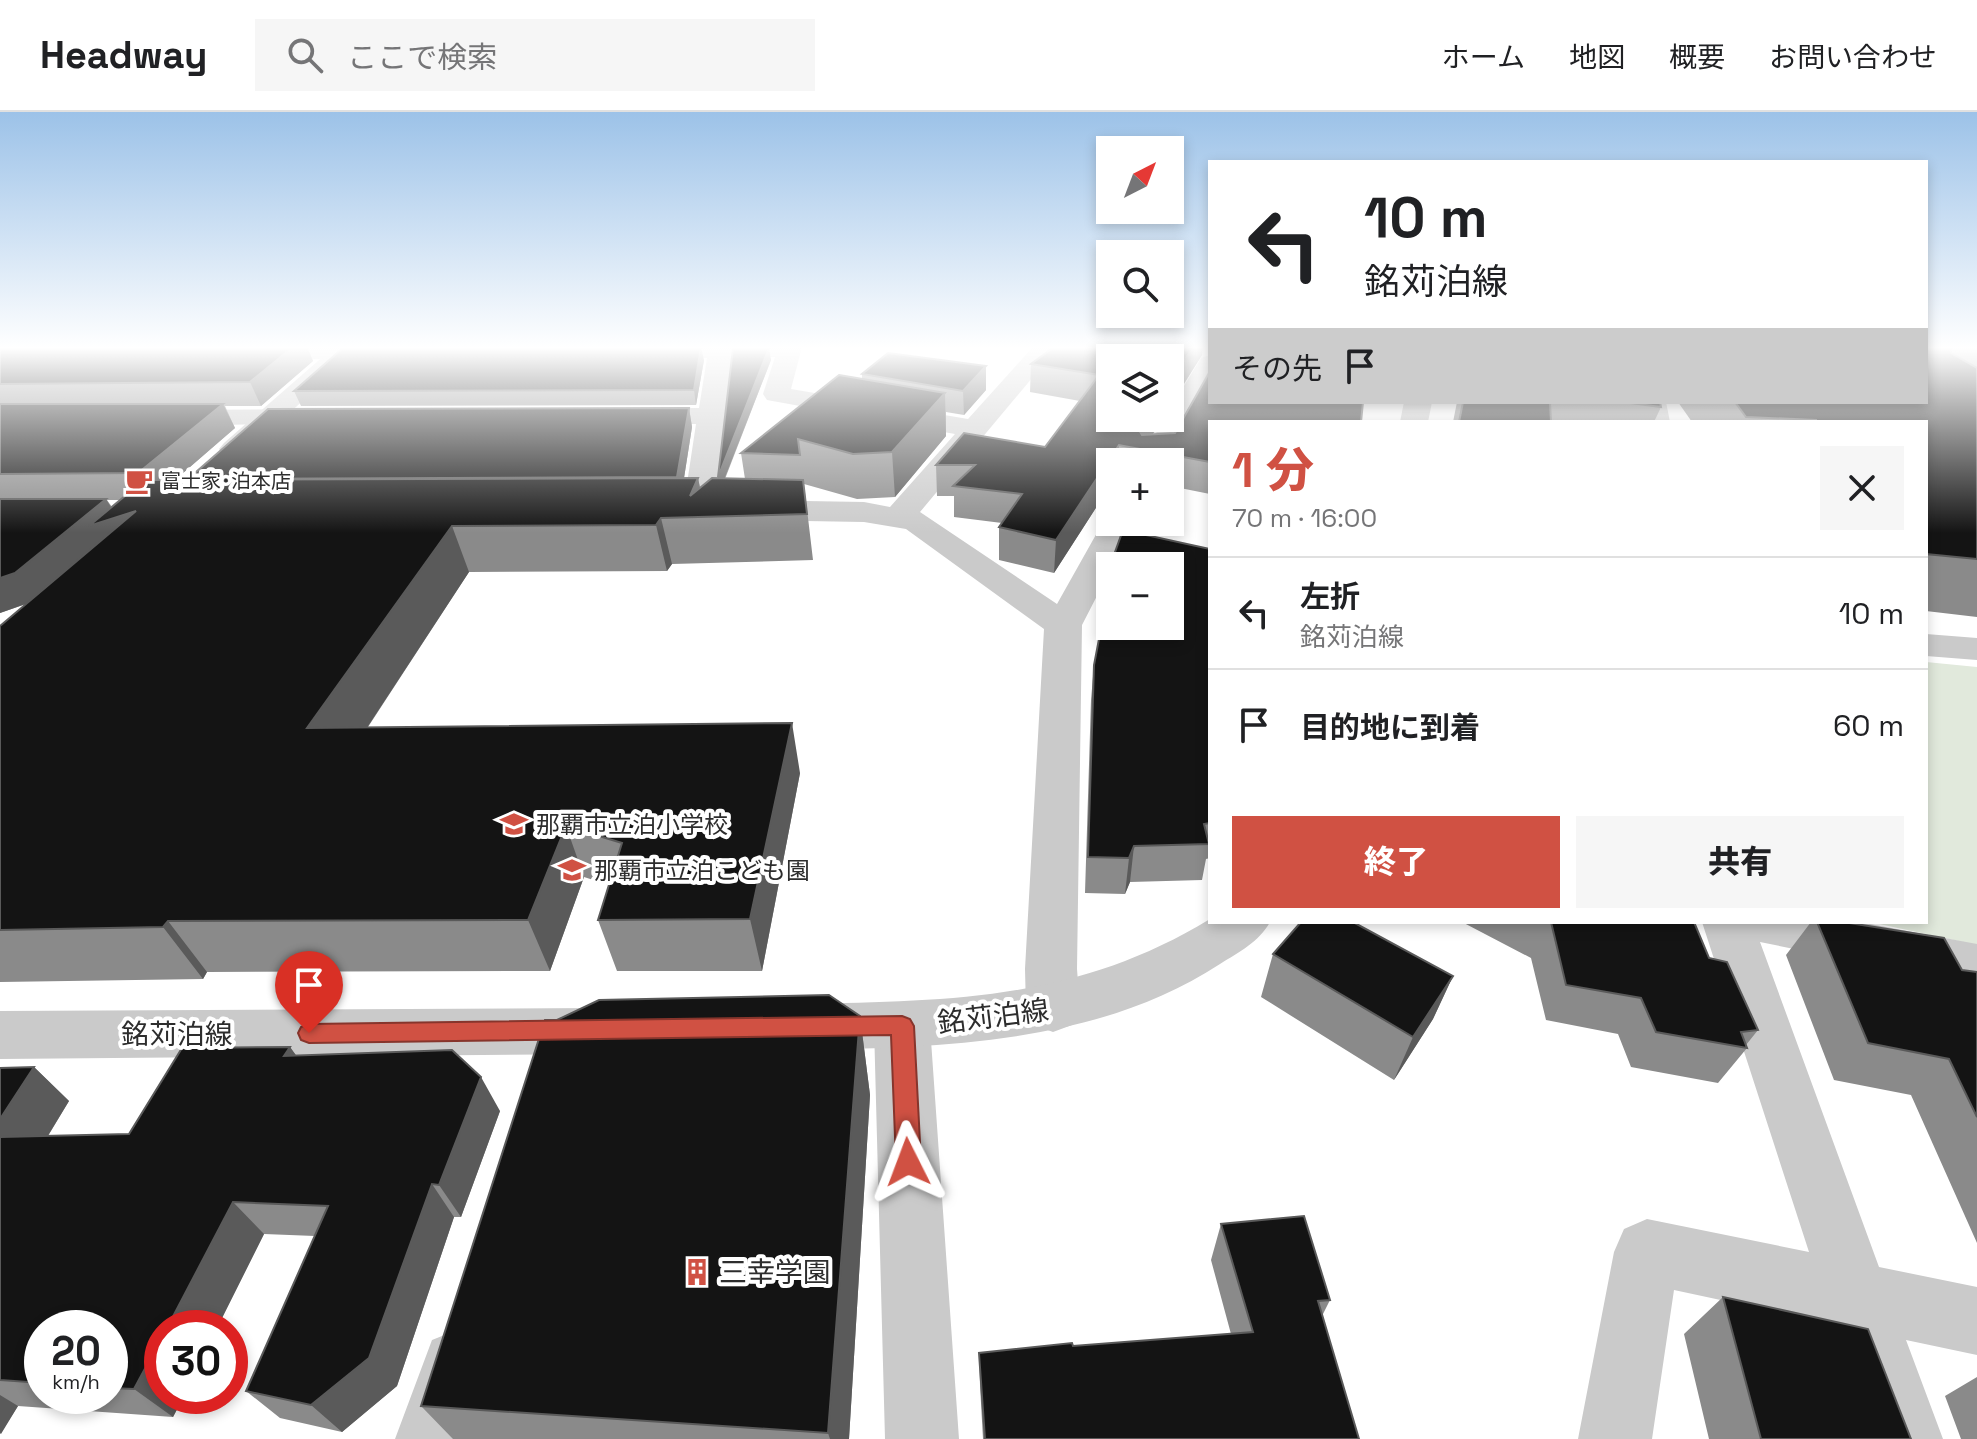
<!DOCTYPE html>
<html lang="ja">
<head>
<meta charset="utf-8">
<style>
	:root { --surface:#fff; --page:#f6f6f6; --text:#202124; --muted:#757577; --line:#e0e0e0; --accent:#d05143 }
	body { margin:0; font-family:"Space Grotesk","Noto Sans JP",sans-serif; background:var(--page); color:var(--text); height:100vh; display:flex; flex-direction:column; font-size:30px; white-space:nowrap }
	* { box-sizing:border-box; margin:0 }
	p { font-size:26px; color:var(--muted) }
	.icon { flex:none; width:44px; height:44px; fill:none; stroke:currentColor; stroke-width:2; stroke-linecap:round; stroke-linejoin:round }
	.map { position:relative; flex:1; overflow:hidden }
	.drawer { position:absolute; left:1208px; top:308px; width:720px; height:504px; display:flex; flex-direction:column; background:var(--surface); border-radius:0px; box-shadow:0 4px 12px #0003 }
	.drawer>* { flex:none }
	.guide { position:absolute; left:1208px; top:48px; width:720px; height:244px; border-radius:0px; box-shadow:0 4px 12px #0003; background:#fff; color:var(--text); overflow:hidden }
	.needle { width:52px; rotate:42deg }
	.fabs { position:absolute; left:1096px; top:24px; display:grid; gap:16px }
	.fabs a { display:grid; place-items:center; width:88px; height:88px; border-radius:0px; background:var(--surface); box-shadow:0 4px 12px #0003; font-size:40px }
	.speed { position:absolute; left:24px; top:1198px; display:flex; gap:16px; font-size:40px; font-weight:700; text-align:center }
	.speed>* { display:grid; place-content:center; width:104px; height:104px; border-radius:50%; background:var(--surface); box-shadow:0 4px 12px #0003; line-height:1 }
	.speed small { font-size:20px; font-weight:400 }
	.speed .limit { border:12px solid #d22; background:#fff; color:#111 }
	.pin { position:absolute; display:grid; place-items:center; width:68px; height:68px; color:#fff; margin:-82px -34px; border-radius:50% 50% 50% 0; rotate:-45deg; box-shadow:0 0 8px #0007 }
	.pin .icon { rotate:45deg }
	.me { position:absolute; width:88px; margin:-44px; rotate:357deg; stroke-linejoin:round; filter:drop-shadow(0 0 6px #0008) }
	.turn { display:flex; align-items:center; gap:28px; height:168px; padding:0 24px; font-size:36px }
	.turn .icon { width:104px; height:104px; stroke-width:2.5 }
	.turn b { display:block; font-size:56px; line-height:68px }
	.then { display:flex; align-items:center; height:76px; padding:0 24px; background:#0003; gap:16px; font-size:30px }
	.round { display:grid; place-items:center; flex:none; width:84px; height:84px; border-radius:0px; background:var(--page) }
	.overview { display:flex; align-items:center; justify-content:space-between; height:136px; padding:0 24px }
	h1 { font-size:48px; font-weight:800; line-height:60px; color:var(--accent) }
	.primary-button { display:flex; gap:16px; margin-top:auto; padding:16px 24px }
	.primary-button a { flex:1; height:92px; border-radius:0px; background:var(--accent); color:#fff; font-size:32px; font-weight:800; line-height:92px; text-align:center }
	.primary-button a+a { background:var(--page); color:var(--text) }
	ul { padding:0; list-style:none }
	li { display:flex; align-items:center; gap:24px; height:112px; padding:0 24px; border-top:2px solid var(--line) }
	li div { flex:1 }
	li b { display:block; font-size:30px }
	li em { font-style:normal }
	header { display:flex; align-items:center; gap:48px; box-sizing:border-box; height:112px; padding:0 40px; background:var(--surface); border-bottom:2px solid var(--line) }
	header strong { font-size:38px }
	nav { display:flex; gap:44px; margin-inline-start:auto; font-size:28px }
	.search { width:560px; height:72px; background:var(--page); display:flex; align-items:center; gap:20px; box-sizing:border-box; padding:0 28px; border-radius:0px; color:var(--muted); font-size:30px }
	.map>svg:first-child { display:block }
	.green { fill:#e1e9dc }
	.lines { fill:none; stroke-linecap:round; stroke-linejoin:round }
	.minor { fill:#cacaca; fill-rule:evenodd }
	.tertiary { fill:#cacaca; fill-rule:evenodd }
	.wall { fill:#8a8a8a; fill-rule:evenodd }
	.shaded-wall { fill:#5a5a5a }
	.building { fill:#141414; stroke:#5a5a5a; stroke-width:2 }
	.route { fill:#d05143; stroke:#87352c; stroke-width:2 }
	.labels { text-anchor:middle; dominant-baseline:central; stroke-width:8; stroke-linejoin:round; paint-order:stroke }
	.far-poi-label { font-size:20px; fill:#2d2d2d; stroke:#fff; text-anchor:start }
	.poi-label { font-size:24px; fill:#2d2d2d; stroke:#fff; text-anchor:start }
	.near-street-label { font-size:28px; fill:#2d2d2d; stroke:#fff }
	.near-poi-label { font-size:28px; fill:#2d2d2d; stroke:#fff; text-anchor:start }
</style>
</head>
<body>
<header>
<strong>Headway</strong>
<div class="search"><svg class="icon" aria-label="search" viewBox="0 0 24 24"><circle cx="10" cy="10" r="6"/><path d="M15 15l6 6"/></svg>ここで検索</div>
<nav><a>ホーム</a><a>地図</a><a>概要</a><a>お問い合わせ</a></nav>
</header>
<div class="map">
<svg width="1977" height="1327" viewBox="0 0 1977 1327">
	<rect width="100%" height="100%" fill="#fff"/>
	<path class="green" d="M1926,550L1977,555V833L1870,810H1926Z"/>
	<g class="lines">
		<path class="minor" d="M241,235H395L398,240L386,247H250L241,245L238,240Z
			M632,235H802L791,277L968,307L1033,235H1058L920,400L1057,492L1107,403L1110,410H1135L1082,513L1077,857L1080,897L1072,913L1053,920L1034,913L1026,897L1025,857L1044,517L906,417L864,410L746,408L735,405L730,398L735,391L746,388L864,390L890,395L955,322L767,288L763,282L775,245H732L715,398L710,405L699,408L688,405L683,398L696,312H630L620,310L616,304L620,298L630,296H699L707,246H642L633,244L630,239Z
			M1210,243V274L1169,350H1139L1165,306H1170V297L1201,246Z
			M1638,290H1666L1670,310H1642Z
			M314,297L324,299L328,305L324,311L170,314L160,312L156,306L160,300L170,298Z
			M1926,522L1977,526V548L1926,544Z
			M1702,810H1859L1977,832V874L1760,830L1879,1155L1977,1175V1243L1906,1228L1943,1327H1869L1832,1212L1674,1178L1652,1327H1578L1614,1140L1624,1117L1647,1107L1809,1140Z
			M902,891L922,898L930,914L959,1327H885L874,914L882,898Z
			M457,1218L482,1228L492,1253L469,1327H395L432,1228Z"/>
		<path class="tertiary" d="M334,235H361L244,343H224L219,337L224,331Z
			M1404,290H1432L1428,310H1400Z
			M1210,807V810H1270C1259,830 1239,840 1220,852C1098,932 943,935 802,938L782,931L774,915L782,899L802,892C952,889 1077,888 1210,807Z
			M602,896L622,902L630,919L622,936L602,942L0,947V899Z"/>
	</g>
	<path class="wall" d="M0,235H307L313,249L261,294H225L235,316L175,368H188L689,296L692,315L684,366H698L700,376L718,366L771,248L725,367H745L741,341L862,267V262L986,278L964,303L946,300V324L895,385L857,387L804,372L813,448L672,452L667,459L469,460L368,615L800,661L762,859H617L598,808L609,773L584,765L550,859L207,860L203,867L0,870V514L26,492L0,501ZM107,388H121L112,395Z
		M1926,235H1977V505L1926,499V310H1692L1678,290H1926Z
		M1202,243L1170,294V246L1110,306H1163L1153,322L1175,321L1210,310V382L1170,374V350H1110V374L1054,461L999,448V415L1002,411L954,405V384H937L936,353L1045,335L1080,289L1030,280L1031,252Z
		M704,248L696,293L301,294L294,279Z
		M1457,290H1660L1661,295L1654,310H1453Z
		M1210,437V746L1206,747L1202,768L1130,770L1125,782L1085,781L1091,588L1094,553L1102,513L1099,512L1102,478Z
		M1462,810H1694L1709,846L1758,918L1746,933L1747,936L1718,971L1631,955L1618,922L1546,908L1531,846Z
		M1811,810H1843L1962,858L1977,860V1131L1911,983L1834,968L1786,843Z
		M1273,842L1453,864L1433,907L1394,968L1261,885Z
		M860,904L870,983L849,1327H453L421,1294Z
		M290,935L296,944L500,999L461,1105H454L397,1274L342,1320L280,1306L246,1279L315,1124L264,1122L217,1216H162V1284H184L173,1305L18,1294L0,1322V956L34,955L69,989L48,1024L129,1022ZM42,1216H110V1284H42Z
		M1221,1112L1330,1188L1322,1204L1359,1327H983L980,1273L979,1241L1231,1222L1211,1148Z
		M1723,1185L1911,1327H1709L1684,1222Z
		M1977,1265V1327H1961L1945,1284Z"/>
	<path class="shaded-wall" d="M293,235H307L313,249L261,294L250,270Z
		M701,235L704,248L696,293L694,278Z
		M1193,235H1203L1202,243L1170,294V271Z
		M769,236L771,248L720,378L718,365Z
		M986,254V278L964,303L963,279Z
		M945,281L946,324L895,385L892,340Z
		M223,292L235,316L153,387L138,361Z
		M689,296L692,315L681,385L677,365Z
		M1147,306H1163L1143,337L1139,318Z
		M1119,333L1118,350H1110V374L1054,461L1056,428Z
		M698,366L706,405L690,384Z
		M106,387L117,405L136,399L34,489L0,501V466Z
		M661,406L672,452L667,459L656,413Z
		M452,414L469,460L334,666L307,616Z
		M792,611L800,661L762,859L750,807Z
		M566,714L584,765L550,859L528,808Z
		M1134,734L1130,770L1125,782L1129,746Z
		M168,809L207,860L203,867L163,815Z
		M1453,864L1433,907L1394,968L1413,925Z
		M860,904L870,983L849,1327H830L828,1321Z
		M290,935L315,969L284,944Z
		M34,955L69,989L27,1058L0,1035V1007Z
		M481,965L500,999L461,1105L439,1073Z
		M432,1072L454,1105L397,1274L342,1320L311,1293Z
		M233,1090L264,1122L217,1216H167Z
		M162,1225V1284H184L173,1305L134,1277Z
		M0,1283L18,1294L1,1322L0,1321Z"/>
	<path class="building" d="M0,235H293L250,270L0,272Z
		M344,235H701L694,278L294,279Z
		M1054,235H1193L1170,271V246H1110V306H1147L1139,318L1142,323L1175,321L1210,259V290H1363L1361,310H1210V350L1119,333L1056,428L999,415L1022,382L953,374L975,353H936L964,321L1045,335L1099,263L1031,252Z
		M1926,235H1951V241L1977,256V447L1926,442V310H1816V308L1746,305L1735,290H1926Z
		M733,236H769L718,365Z
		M888,241L986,254L963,279L862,262Z
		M839,263L945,281L892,340L853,342L798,327L800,343L741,341Z
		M1463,290H1550L1551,310H1459Z
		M1623,290H1660L1661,295Z
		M0,292H223L138,361L0,362Z
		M689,296L677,365L188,367L268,297Z
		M698,366L690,384L712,366L803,368L807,402L661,406L656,413L452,414L307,616L792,611L750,807L598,808L622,731L566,714L528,808L168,809L163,815L0,818V514L136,399L89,414L144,368Z
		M0,387H106L15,461L0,466Z
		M1123,418L1210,437V711L1204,712L1209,732L1134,734L1129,746L1088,745L1094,553L1108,480L1102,478L1110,455V514H1170V454H1110Z
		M1301,810H1353L1453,864L1413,925L1273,842Z
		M1551,810H1694L1709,846L1727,850L1758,918L1741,920L1747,936L1656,920L1641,886L1566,873Z
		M1817,810H1843L1944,826L1962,858L1977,860V1005L1949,947L1868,931Z
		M829,883L860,904L828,1321L421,1294L545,908H557L599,888Z
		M290,935L284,944L452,938L481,965L439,1073L432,1072L369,1246L311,1293L246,1279L328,1094L233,1090L167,1216H162V1225L134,1277L110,1276V1216H42V1271L0,1268V1025L129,1022L182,936Z
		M34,955L0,1007V956Z
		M1304,1104L1330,1188L1318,1189L1359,1327H985L979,1241L1072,1231L1073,1234L1253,1220L1221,1112Z
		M1723,1185L1868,1217L1911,1327H1761Z"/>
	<linearGradient id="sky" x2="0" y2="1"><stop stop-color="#9cc2e8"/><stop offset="0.56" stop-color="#fff"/><stop offset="1" stop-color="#fff" stop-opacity="0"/></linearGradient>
	<rect width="1977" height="421" fill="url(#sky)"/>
	<path class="route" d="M902,904L910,907L914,914L921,1050L917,1059L908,1062L899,1059L896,1050L891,923L309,931L301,928L298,921L301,915L309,912Z"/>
	<defs>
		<g id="cafe-bare" transform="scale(2.16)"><path d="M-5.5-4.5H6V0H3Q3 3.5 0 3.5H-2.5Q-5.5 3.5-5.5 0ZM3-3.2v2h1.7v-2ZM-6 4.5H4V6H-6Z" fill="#d05143" stroke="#fff" stroke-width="2.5" paint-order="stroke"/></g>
		<g id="school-bare" transform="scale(2.16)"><path d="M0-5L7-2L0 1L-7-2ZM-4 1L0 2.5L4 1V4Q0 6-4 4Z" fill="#d05143" stroke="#fff" stroke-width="2.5" paint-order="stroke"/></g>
		<g id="building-bare" transform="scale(2.16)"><path d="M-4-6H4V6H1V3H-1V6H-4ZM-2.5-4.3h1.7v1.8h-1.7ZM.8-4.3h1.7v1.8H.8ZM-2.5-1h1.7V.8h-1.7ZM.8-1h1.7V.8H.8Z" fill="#d05143" stroke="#fff" stroke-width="2.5" paint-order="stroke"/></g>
	</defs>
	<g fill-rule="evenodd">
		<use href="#cafe-bare" x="139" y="369"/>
		<use href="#school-bare" x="514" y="712"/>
		<use href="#school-bare" x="572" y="758"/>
		<use href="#building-bare" x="697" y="1160"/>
	</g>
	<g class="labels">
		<g class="far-poi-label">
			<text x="161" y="369">富士家･泊本店</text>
		</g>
		<g class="poi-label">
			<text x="536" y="712">那覇市立泊小学校</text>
			<text x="594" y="758">那覇市立泊こども園</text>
		</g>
		<g class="near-street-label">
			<text transform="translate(993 904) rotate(-7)">銘苅泊線</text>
			<text x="177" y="922">銘苅泊線</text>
		</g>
		<g class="near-poi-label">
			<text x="719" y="1160">三幸学園</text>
		</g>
	</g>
</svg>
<div class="fabs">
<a><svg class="needle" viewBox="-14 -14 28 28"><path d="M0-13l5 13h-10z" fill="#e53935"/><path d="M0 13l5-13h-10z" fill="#757577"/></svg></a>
<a><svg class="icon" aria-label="search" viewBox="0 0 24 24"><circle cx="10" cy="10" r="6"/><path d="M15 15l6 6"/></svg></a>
<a><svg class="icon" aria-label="layers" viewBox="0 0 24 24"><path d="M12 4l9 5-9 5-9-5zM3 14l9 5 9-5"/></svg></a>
<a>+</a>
<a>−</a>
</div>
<div class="speed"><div>20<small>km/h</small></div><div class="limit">30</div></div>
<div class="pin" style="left:309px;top:921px;background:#d93025"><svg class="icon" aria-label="arrive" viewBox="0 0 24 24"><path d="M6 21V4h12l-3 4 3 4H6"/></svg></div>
<svg class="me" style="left:908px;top:1050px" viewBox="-20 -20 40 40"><path d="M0-17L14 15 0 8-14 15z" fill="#d05143" stroke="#fff" stroke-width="4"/></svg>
<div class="guide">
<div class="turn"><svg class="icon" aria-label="left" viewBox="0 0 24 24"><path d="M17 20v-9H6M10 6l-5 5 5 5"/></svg><div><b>10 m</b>銘苅泊線</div></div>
<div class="then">その先<svg class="icon" aria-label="arrive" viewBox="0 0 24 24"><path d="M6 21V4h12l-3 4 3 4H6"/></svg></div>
</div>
<section class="drawer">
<div class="overview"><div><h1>1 分</h1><p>70 m · 16:00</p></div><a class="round"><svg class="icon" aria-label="close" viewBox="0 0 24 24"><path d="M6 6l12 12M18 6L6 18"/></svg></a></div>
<ul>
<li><svg class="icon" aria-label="left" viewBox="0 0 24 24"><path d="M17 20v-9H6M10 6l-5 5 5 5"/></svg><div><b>左折</b><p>銘苅泊線</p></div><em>10 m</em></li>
<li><svg class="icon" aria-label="arrive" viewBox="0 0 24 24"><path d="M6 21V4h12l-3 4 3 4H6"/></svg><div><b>目的地に到着</b></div><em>60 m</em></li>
</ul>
<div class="primary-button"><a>終了</a><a>共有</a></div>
</section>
</div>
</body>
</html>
